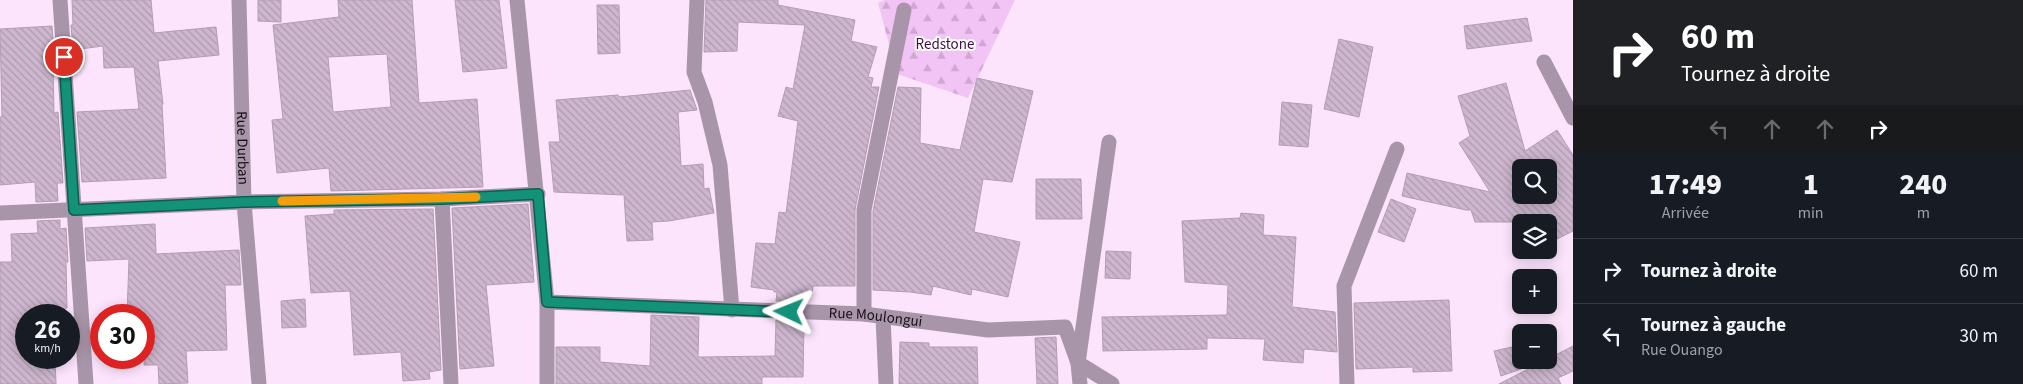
<!DOCTYPE html>
<html lang="fr">
<head>
<meta charset="utf-8">
<style>
	:root { --surface:#171b24; --page:#20242c; --text:#f1f3f6; --muted:#9ea1a6; --line:#363941 }
	body { margin:0; font-family:"Source Sans 3",sans-serif; background:var(--page); color:var(--text); height:100vh; display:flex; flex-direction:column; font-size:19px; white-space:nowrap }
	* { box-sizing:border-box; margin:0 }
	p { font-size:16px; color:var(--muted) }
	.icon { flex:none; width:28px; height:28px; fill:none; stroke:currentColor; stroke-width:2; stroke-linecap:round; stroke-linejoin:round }
	.map { position:relative; flex:1; overflow:hidden }
	.details { display:flex; flex-direction:column; background:var(--surface); width:450px }
	.details>* { flex:none }
	.top-card { background:#202124; color:#fff; overflow:hidden }
	.fabs { position:absolute; left:1512px; top:159px; display:grid; gap:10px }
	.fabs a { display:grid; place-items:center; width:45px; height:45px; border-radius:8px; background:var(--surface); box-shadow:0 2px 12px #0003; font-size:25px }
	.speed { position:absolute; left:15px; top:304px; display:flex; gap:10px; font-size:25px; font-weight:700; text-align:center }
	.speed>* { display:grid; place-content:center; width:65px; height:65px; border-radius:50%; background:var(--surface); box-shadow:0 2px 12px #0003; line-height:1 }
	.speed small { font-size:12px; font-weight:400 }
	.speed .limit { border:8px solid #d22; background:#fff; color:#111 }
	.pin { position:absolute; display:grid; place-items:center; width:42px; height:42px; color:#fff; margin:-21px; border:2px solid #fff; border-radius:50%; box-shadow:0 1px 5px #0007 }
	.me { position:absolute; width:55px; margin:-28px; rotate:272deg; stroke-linejoin:round; filter:drop-shadow(0 0 4px #0008) }
	.turn { display:flex; align-items:center; gap:18px; height:105px; padding:0 25px; font-size:22px }
	.turn .icon { width:65px; height:65px; stroke-width:2.5 }
	.turn b { display:block; font-size:35px; line-height:42px }
	.lanes { display:flex; align-items:center; height:48px; padding:0 25px; background:#0003; justify-content:center; gap:25px; direction:ltr }
	.lanes .off { opacity:.35 }
	.eta { display:flex; justify-content:space-evenly; align-items:center; height:85px; text-align:center }
	.eta b { font-size:30px; font-weight:800; line-height:35px }
	ul { padding:0; list-style:none }
	li { display:flex; align-items:center; gap:15px; height:65px; padding:0 25px; border-top:1px solid var(--line) }
	li div { flex:1 }
	li b { display:block; font-size:19px }
	li em { font-style:normal }
	main { display:flex; flex:1; min-height:0 }
	.map>svg:first-child { display:block }
	.forest { fill:url(#forest-firs) }
	.building { fill:url(#building-back-hatch); stroke:#b39db4; fill-rule:evenodd }
	.lines { fill:none; stroke-linecap:round; stroke-linejoin:round }
	.minor { stroke:#a995a9; stroke-width:15 }
	.route-casing { stroke:#0c5f4f; stroke-width:12 }
	.route { stroke:#139279; stroke-width:9 }
	.slow { stroke:#f59e0b; stroke-width:9 }
	.labels { text-anchor:middle; dominant-baseline:central; stroke-width:4; stroke-linejoin:round; paint-order:stroke }
	.park-label { font-size:15px; fill:#440d49; stroke:#fff }
	.street-label { font-size:15px; fill:#181018; stroke:#fff }
</style>
</head>
<body>
<main>
<div class="map">
<svg width="1573" height="384" viewBox="0 0 1573 384">
	<defs>
		<pattern id="forest-firs" width="22" height="20" patternUnits="userSpaceOnUse" patternTransform="scale(1.25)"><rect width="22" height="20" fill="#f2c4f5"/><path d="M5 1l3.5 6h-7zM16 11l3.5 6h-7z" fill="#cfa7d1"/></pattern>
		<pattern id="building-back-hatch" width="6" height="6" patternUnits="userSpaceOnUse" patternTransform="scale(1.25)"><rect width="6" height="6" fill="#cdb6ce"/><path d="M-1 5l2 2M0 0l6 6M5-1l2 2" fill="none" stroke="#af9bb0"/></pattern>
	</defs>
	<rect width="100%" height="100%" fill="#fce4fd"/>
	<path class="forest" d="M885,0H1015L968,98L897,74L878,3Z"/>
	<path class="building" d="M72,0H151L154,33L216,27L219,55L158,61L163,104H162L166,178L82,182L77,112L139,109L134,67L104,68L103,46L73,50L71,25H73Z
		M258,0H281V22L258,21Z
		M338,0H412L419,103L477,99L483,187L331,191L329,168L277,173L272,120L283,119L273,25L339,17ZM387,54L391,107L333,112L328,57Z
		M455,0H499L507,68L463,72Z
		M706,0H778V5L855,20L851,41L877,47L868,77L873,78L871,87H879L855,210V286H813L812,295L805,294V302L776,301L777,292H774V290L751,287L756,243L775,244L779,212L786,213L798,121L778,116L786,87L793,89L805,25L738,22L737,51L704,52Z
		M597,5H619L620,53L598,54Z
		M1527,18L1532,41L1467,49L1464,26Z
		M52,26L55,65H53L54,113L58,112L63,183H57L58,201L36,202L35,182L0,185V117H2L0,29Z
		M1339,39L1373,47L1359,117L1324,109Z
		M977,78L1033,91L1012,182L983,179L974,232L1020,242L1008,297L972,289L971,295L933,286L931,295L910,292L873,290V211L898,87L921,88L920,143L960,150Z
		M1506,83L1525,151L1557,130L1573,155V231L1549,243V222H1475L1471,210H1466L1402,196L1407,173L1490,192L1459,143L1470,136L1458,96ZM1521,168H1549V195H1521Z
		M690,90L697,110L678,112L681,166L703,164L704,189L709,188L714,213L669,221L652,222L653,240L627,241L624,195L554,192L549,142H560L556,100L618,95L619,97Z
		M1282,102L1312,105L1308,147L1279,145Z
		M1036,179H1081L1082,219H1036Z
		M1391,199L1416,209L1404,242L1378,232Z
		M528,204L534,282L486,285L494,366L460,369L452,208Z
		M433,209L441,370L429,372L430,379L403,381L401,352L354,355L350,291L311,293L305,216L334,214V210Z
		M1241,213L1264,215L1263,235L1296,237L1292,307L1335,312L1337,352L1304,349L1303,363L1263,360L1265,339L1207,338V349L1103,351L1102,317L1227,315L1228,285L1185,282L1182,221L1240,218Z
		M60,220V229L66,228L68,262H66L67,308L53,309V315H26V358H55L56,384H0V262H12L11,234L38,233L37,221Z
		M155,224L156,254L239,250L241,285H225L227,350L186,351L188,383L159,384L158,365H144V315H127L129,259L87,261L85,228Z
		M1106,251L1131,252L1130,279L1105,278Z
		M305,299L306,327L282,328L281,301Z
		M1449,300L1452,371L1413,372V367L1356,369L1354,303Z
		M651,315L699,317L698,357L775,356L776,320L804,321L803,377H762V384H556V347H600V362L650,366Z
		M1056,337L1058,384H1037L1035,338Z
		M900,342L929,343V347H977L978,384H899Z
		M1521,345V369L1501,376L1494,351Z
		M1573,346V371L1558,378L1561,384H1499Z"/>
	<g class="lines">
		<g class="minor">
			<path d="M60,0L86,384"/>
			<path id="s1" d="M239,0L244,202L259,384"/>
			<path d="M517,0L547,302V384"/>
			<path d="M697,0L694,72L705,102L720,165L732,310"/>
			<path d="M1544,62L1573,118"/>
			<path d="M442,199L451,384"/>
			<path d="M0,213L244,202L442,199L538,194"/>
			<path id="s2" d="M547,302L864,314L988,330L1065,327L1078,363L1112,384"/>
			<path d="M864,314V210L904,10"/>
			<path d="M883,317L886,384"/>
			<path d="M1080,384L1078,363L1109,142"/>
			<path d="M1347,384L1344,286L1397,149"/>
		</g>
	</g>
	<g class="lines">
		<g class="route-casing">
			<path id="route" d="M64,57L74,210L244,202L442,199L538,194L547,302L789,312"/>
		</g>
		<use href="#route" class="route"/>
		<path class="slow" d="M282,201L476,197"/>
	</g>
	<g class="labels">
		<g class="park-label">
			<text x="945" y="44">Redstone</text>
		</g>
		<g class="street-label">
			<text stroke="none"><textPath href="#s1" startOffset="148">Rue Durban</textPath></text>
			<text stroke="none"><textPath href="#s2" startOffset="329">Rue Moulongui</textPath></text>
		</g>
	</g>
</svg>
<div class="fabs">
<a><svg class="icon" aria-label="search" viewBox="0 0 24 24"><circle cx="10" cy="10" r="6"/><path d="M15 15l6 6"/></svg></a>
<a><svg class="icon" aria-label="layers" viewBox="0 0 24 24"><path d="M12 4l9 5-9 5-9-5zM3 14l9 5 9-5"/></svg></a>
<a>+</a>
<a>−</a>
</div>
<div class="speed"><div>26<small>km/h</small></div><div class="limit">30</div></div>
<div class="pin" style="left:64px;top:57px;background:#d93025"><svg class="icon" aria-label="arrive" viewBox="0 0 24 24"><path d="M6 21V4h12l-3 4 3 4H6"/></svg></div>
<svg class="me" style="left:789px;top:312px" viewBox="-20 -20 40 40"><path d="M0-17L14 15 0 8-14 15z" fill="#139279" stroke="#fff" stroke-width="4"/></svg>
</div>
<section class="details">
<div class="top-card">
<div class="turn"><svg class="icon" aria-label="right" viewBox="0 0 24 24"><path d="M7 20v-9h11M14 6l5 5-5 5"/></svg><div><b>60 m</b>Tournez à droite</div></div>
<div class="lanes"><svg class="icon off" aria-label="left" viewBox="0 0 24 24"><path d="M17 20v-9H6M10 6l-5 5 5 5"/></svg><svg class="icon off" aria-label="ahead" viewBox="0 0 24 24"><path d="M12 20V5M6 11l6-6 6 6"/></svg><svg class="icon off" aria-label="ahead" viewBox="0 0 24 24"><path d="M12 20V5M6 11l6-6 6 6"/></svg><svg class="icon" aria-label="right" viewBox="0 0 24 24"><path d="M7 20v-9h11M14 6l5 5-5 5"/></svg></div>
</div>
<div class="eta">
<div><b>17:49</b><p>Arrivée</p></div>
<div><b>1</b><p>min</p></div>
<div><b>240</b><p>m</p></div>
</div>
<ul>
<li><svg class="icon" aria-label="right" viewBox="0 0 24 24"><path d="M7 20v-9h11M14 6l5 5-5 5"/></svg><div><b>Tournez à droite</b></div><em>60 m</em></li>
<li><svg class="icon" aria-label="left" viewBox="0 0 24 24"><path d="M17 20v-9H6M10 6l-5 5 5 5"/></svg><div><b>Tournez à gauche</b><p>Rue Ouango</p></div><em>30 m</em></li>
</ul>
</section>
</main>
</body>
</html>
